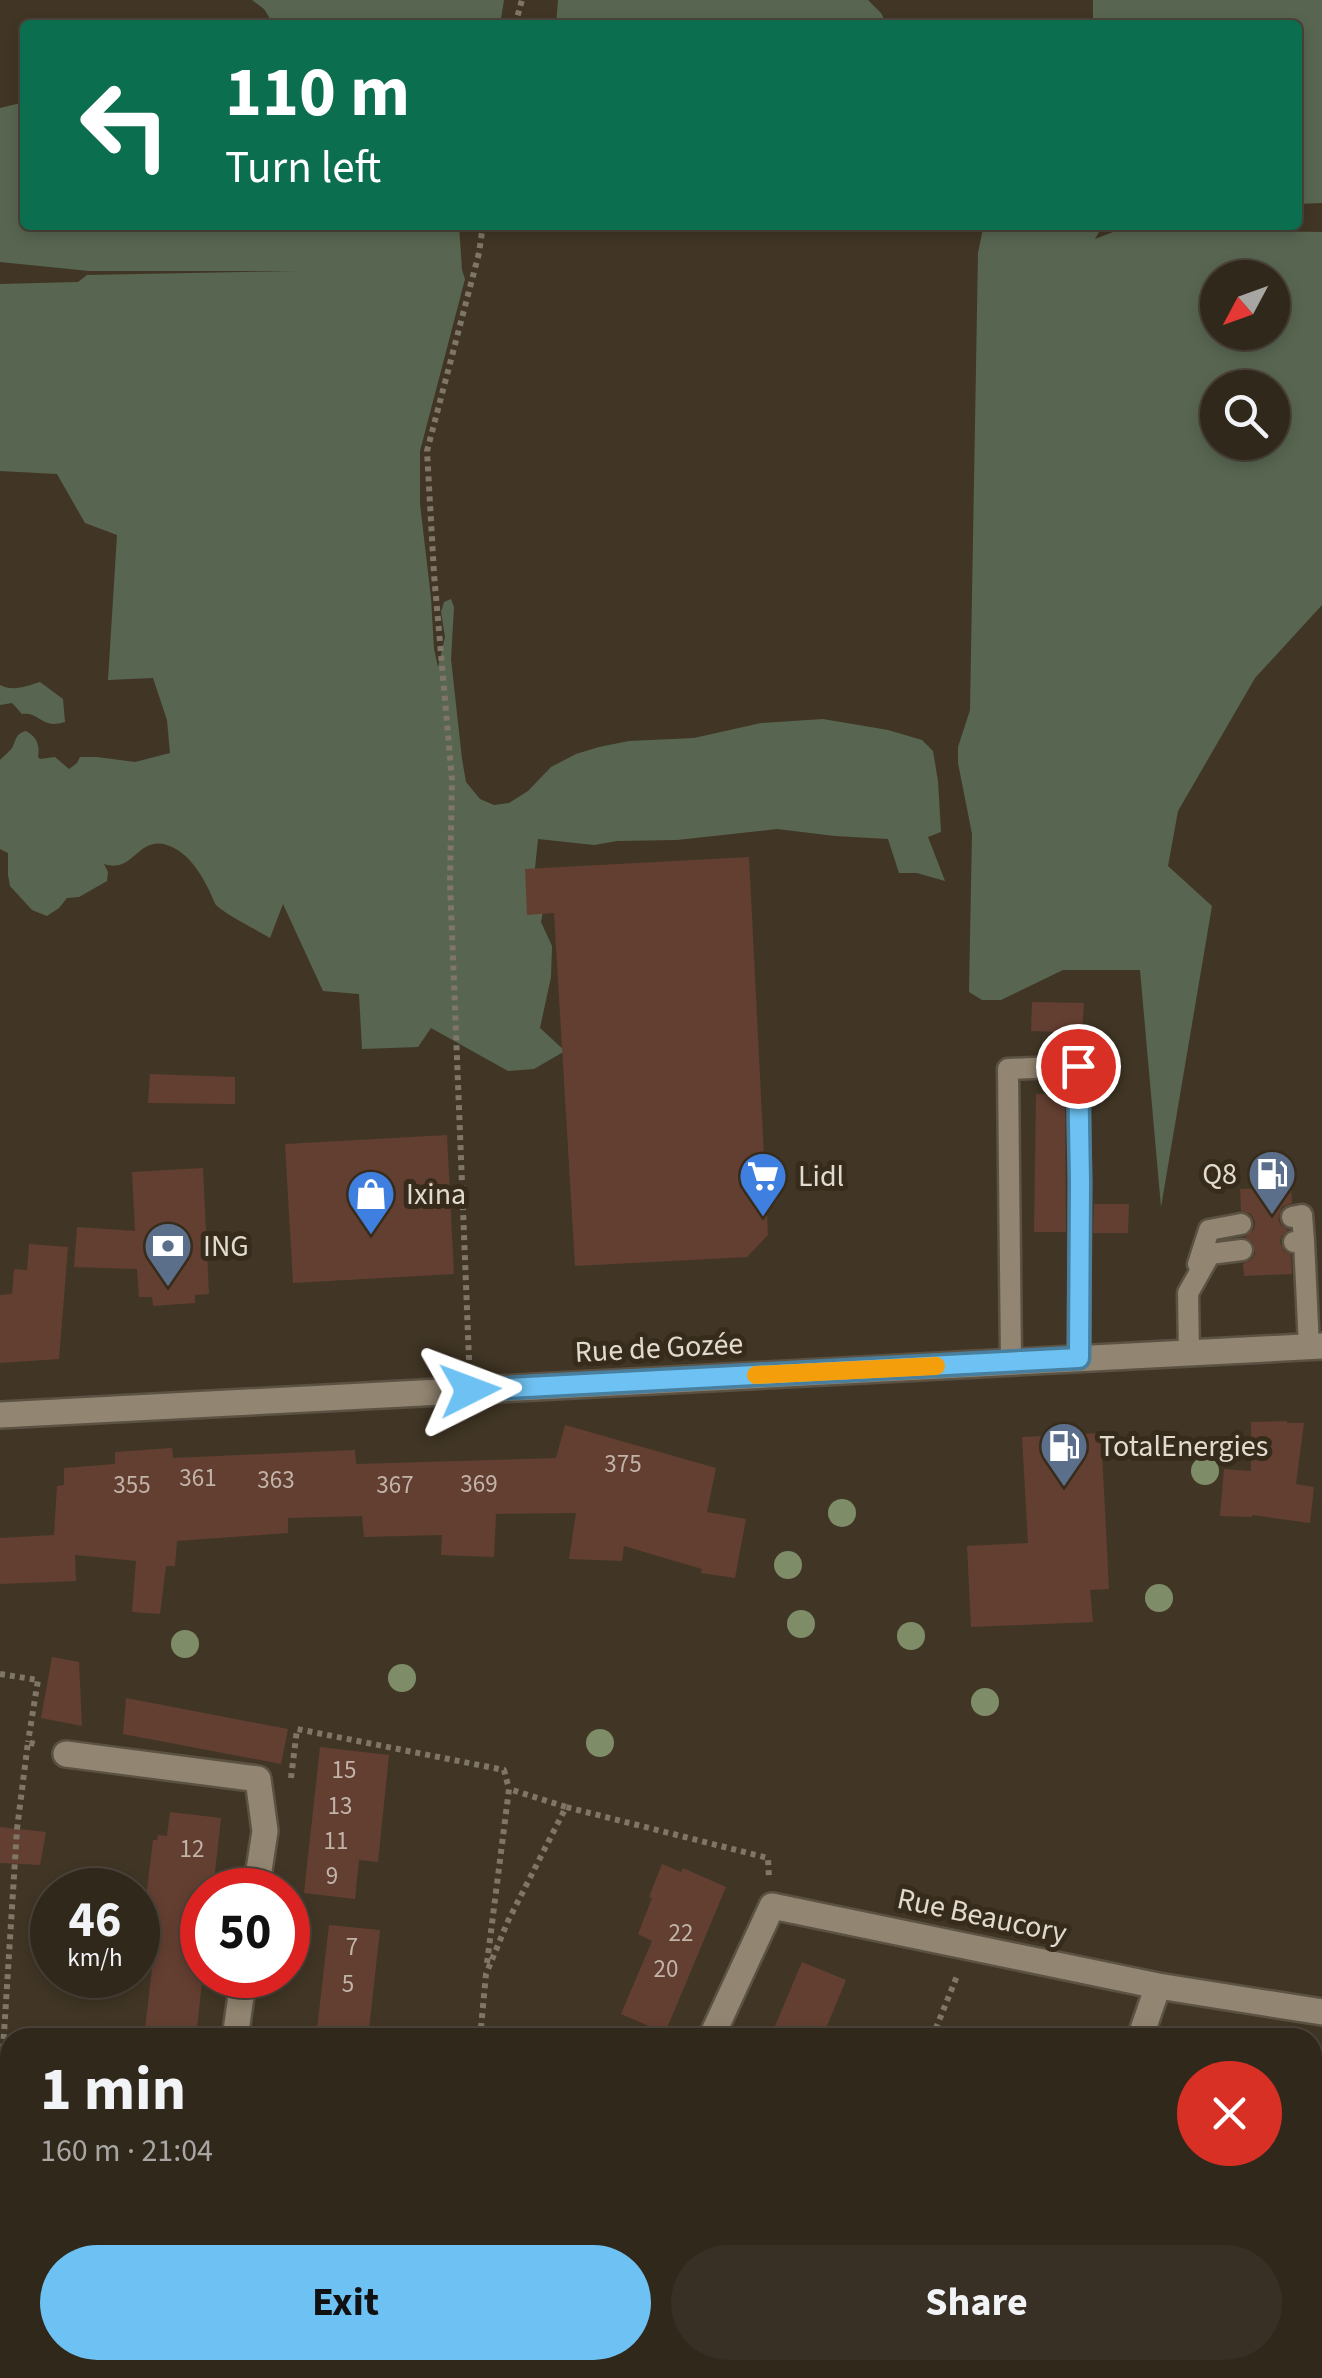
<!DOCTYPE html>
<html lang="en">
<head>
<meta charset="utf-8">
<style>
	:root { --surface:#31281c; --page:#393025; --text:#f1f3f6; --muted:#a8a6a3; --line:#4c443b; --accent:#6ec2f3 }
	body { margin:0; font-family:"Source Sans 3",sans-serif; background:var(--page); color:var(--text); height:100vh; display:flex; flex-direction:column; font-size:38px; white-space:nowrap }
	* { box-sizing:border-box; margin:0 }
	p { font-size:32px; color:var(--muted) }
	.icon { flex:none; width:55px; height:55px; fill:none; stroke:currentColor; stroke-width:2; stroke-linecap:round; stroke-linejoin:round }
	.map { position:relative; flex:1; overflow:hidden }
	.panel { position:absolute; left:0px; top:2028px; width:1322px; height:352px; display:flex; flex-direction:column; background:var(--surface); border-radius:30px 30px 0 0; box-shadow:0 5px 15px #0003,0 0 0 2px var(--line) }
	.panel>* { flex:none }
	.banner { position:absolute; left:20px; top:20px; width:1282px; height:210px; border-radius:10px; box-shadow:0 5px 15px #0003,0 0 0 2px var(--line); background:#0b6e4f; color:#fff; overflow:hidden }
	.needle { width:65px; rotate:229deg }
	.fabs { position:absolute; left:1200px; top:260px; display:grid; gap:20px }
	.fabs a { display:grid; place-items:center; width:90px; height:90px; border-radius:50%; background:var(--surface); box-shadow:0 5px 15px #0003,0 0 0 2px var(--line); font-size:50px }
	.speed { position:absolute; left:30px; top:1868px; display:flex; gap:20px; font-size:50px; font-weight:700; text-align:center }
	.speed>* { display:grid; place-content:center; width:130px; height:130px; border-radius:50%; background:var(--surface); box-shadow:0 5px 15px #0003,0 0 0 2px var(--line); line-height:1 }
	.speed small { font-size:25px; font-weight:400 }
	.speed .limit { border:15px solid #d22; background:#fff; color:#111 }
	.pin { position:absolute; display:grid; place-items:center; width:85px; height:85px; color:#fff; margin:-42px; border:5px solid #fff; border-radius:50%; box-shadow:0 2px 10px #0007 }
	.me { position:absolute; width:110px; margin:-55px; rotate:87deg; stroke-linejoin:round; filter:drop-shadow(0 0 8px #0008) }
	.turn { display:flex; align-items:center; gap:35px; height:210px; padding:0 40px; font-size:45px }
	.turn .icon { width:130px; height:130px; stroke-width:2.5 }
	.turn b { display:block; font-size:70px; line-height:85px }
	.round { display:grid; place-items:center; flex:none; width:105px; height:105px; border-radius:52px; background:var(--page) }
	.head { display:flex; align-items:center; justify-content:space-between; height:170px; padding:0 40px }
	h1 { font-size:60px; font-weight:700; line-height:75px }
	.action { display:flex; gap:20px; margin-top:auto; padding:20px 40px }
	.action a { flex:1; height:115px; border-radius:60px; background:var(--accent); color:#111; font-size:40px; font-weight:700; line-height:115px; text-align:center }
	.action a+a { background:var(--page); color:var(--text) }
	.map>svg:first-child { display:block }
	.green { fill:#586651; fill-rule:evenodd }
	.building { fill:#633f31 }
	.lines { fill:none; stroke-linecap:round; stroke-linejoin:round }
	.lane-casing { stroke:#5b5243; stroke-width:25 }
	.street-casing { stroke:#5b5243; stroke-width:30 }
	.secondary-casing { stroke:#5b5243; stroke-width:30 }
	.path { stroke:#7f7667; stroke-width:6; stroke-dasharray:5 5; stroke-linecap:butt }
	.lane { stroke:#928571; stroke-width:20 }
	.street { stroke:#928571; stroke-width:25 }
	.secondary { stroke:#928571; stroke-width:25 }
	.tree { fill:#7e8d67 }
	.route-casing { stroke:#487e9e; stroke-width:25 }
	.route { stroke:#6ec2f3; stroke-width:18 }
	.slow { stroke:#f59e0b; stroke-width:18 }
	.labels { text-anchor:middle; dominant-baseline:central; stroke-width:10; stroke-linejoin:round; paint-order:stroke }
	.number-label { font-size:25px; fill:#c2b3a8 }
	.poi-label { font-size:30px; fill:#e1dacf; stroke:#372c1b; text-anchor:start }
	.street-label { font-size:30px; fill:#e1dacf; stroke:#372c1b }
</style>
</head>
<body>
<div class="map">
<svg width="1322" height="2378" viewBox="0 0 1322 2378">
	<rect width="100%" height="100%" fill="#413625"/>
	<path class="green" d="M252,0H504L500,25H274L264,9Z
		M558,0H868L881,13L887,25H556Z
		M1093,0H1322V203L1298,204V25H1093Z
		M25,102V225H459L462,270L465,279L420,451V504L431,598L434,649L438,667L445,637L441,612L444,602L451,599L454,607L451,659L462,759L466,782L480,799L494,805L509,803L528,791L551,767L576,754L599,747L629,741L694,738L761,723L823,719L888,730L922,740L933,751L938,781L941,832L928,837L945,881L917,873H899L888,839L835,836L777,829L677,840L617,841L594,845L538,839L532,898L545,901L541,922L552,946L551,977L540,1028L565,1051L534,1069L508,1071L431,1028L418,1047L362,1049L359,994L323,991L283,904L270,938C257,930 226,915 216,905C215,904 210,892 209,890C200,872 188,852 167,845C137,836 134,874 104,864L108,872L107,881L79,897L67,898L59,908L47,916L32,910L10,886L8,875V853L0,849V760C4,756 10,751 12,748C17,739 15,734 26,731C37,737 40,745 38,757L40,759L55,757L69,769L77,763L80,757H97L135,762L170,753L167,720L153,678L108,680L117,535L85,523L57,474L0,471V284L78,282L87,275L298,271H89L0,262V108Z
		M986,225H1103L1095,239L1131,225H1202L1254,231L1322,232V605L1255,678L1178,811L1168,866L1212,906L1161,1207L1140,970H1063L1001,1000H982L969,992L972,834L958,763V747L970,710L978,253L982,233ZM1218,278H1272V332H1218ZM1218,388H1272V442H1218Z
		M40,682L63,699L65,722C61,723 56,724 52,724C40,722 35,712 22,714L12,703L0,705V685C13,692 27,686 40,682Z"/>
	<path class="building" d="M749,857L768,1235L747,1257L575,1266L554,913L527,915L525,869Z
		M1032,1002L1084,1003L1082,1033L1031,1031Z
		M150,1074L235,1077V1104L148,1103Z
		M1036,1094H1065L1066,1232H1034Z
		M447,1135L454,1274L293,1283L285,1144Z
		M203,1168L209,1294L195,1295V1303L153,1306L152,1297H139L137,1269L74,1267L77,1227L135,1231L132,1172Z
		M1291,1187L1292,1203L1282,1207L1278,1219L1281,1225L1288,1230L1282,1236L1280,1242L1284,1251L1291,1255L1292,1274L1244,1276L1243,1264L1251,1260L1255,1254L1253,1243L1245,1237L1254,1229L1255,1222L1251,1214L1241,1211L1240,1189Z
		M1094,1204H1129L1128,1233H1093Z
		M29,1244L68,1247L59,1359L0,1363V1295L12,1294L14,1269L27,1270Z
		M1287,1421V1423H1304L1296,1484L1314,1487L1310,1523L1252,1515V1517L1220,1516L1224,1469L1251,1471V1422Z
		M565,1425L716,1468L707,1512L746,1519L735,1578L701,1573L702,1569L624,1546L622,1561L569,1559L576,1513L496,1514L494,1557L441,1555L442,1535L364,1537L362,1516L288,1518V1533L177,1541L175,1566H166L160,1614L132,1612L136,1561L75,1555L76,1581L0,1584V1538L54,1535L57,1486L64,1485V1468L115,1464V1452L172,1448L173,1458L355,1450L356,1464L556,1458Z
		M1101,1433L1109,1589L1090,1590L1093,1622L971,1627L967,1546L1028,1543L1022,1437Z
		M52,1657L79,1662L82,1726L41,1718Z
		M126,1698L288,1729L281,1764L123,1734Z
		M320,1747L389,1755L378,1862L359,1860L355,1899L304,1893Z
		M170,1812L221,1818L213,1890H202V1982L196,2038H144L158,1916L144,1914L153,1840H157L158,1835L167,1836Z
		M0,1827L46,1832L40,1865L0,1863Z
		M662,1864L681,1872L683,1868L726,1887L665,2033L621,2014L652,1941L638,1934L652,1898L649,1897Z
		M329,1925L380,1930L368,2038H316Z
		M802,1962L846,1980L822,2038H770Z"/>
	<g class="lines">
		<g class="lane-casing">
			<path id="lane" d="M1292,1217L1302,1215L1304,1241
				M1294,1242L1304,1241L1309,1347
				M1198,1264L1209,1230L1241,1224
				M1189,1352L1188,1293L1210,1254L1242,1250
				M1011,1362L1008,1069L1078,1066L1080,1182L1079,1358"/>
		</g>
		<g class="street-casing">
			<path id="street" d="M66,1754L258,1779L265,1831L256,1890
				M235,2038L244,1975
				M711,2038L772,1906L1158,1986L1322,2012
				M1140,2038L1158,1986
				M0,2227L10,2228
				M446,2378L455,2370
				M993,2378L997,2370"/>
		</g>
		<g class="secondary-casing">
			<path id="secondary" d="M0,1415L1322,1346"/>
		</g>
		<path class="path" d="M515,25L522,0
			M469,1360L450,882L452,780L434,574L427,451L479,253L483,225
			M0,1674L38,1680L28,1742
			M291,1778L297,1729L504,1770L509,1789
			M487,1963L509,1789L566,1807
			M480,2038L486,1974L508,1921L566,1807L768,1858L769,1879
			M932,2038L957,1976
			M3,2049L17,1829L28,1742L38,1745
			M1312,2212L1322,2192
			M102,2378L111,2370
			M768,2378L776,2370
			M1236,2378L1239,2370"/>
		<use href="#lane" class="lane"/>
		<use href="#street" class="street"/>
		<use href="#secondary" class="secondary"/>
	</g>
	<g class="tree">
		<circle cx="1205" cy="1471" r="14"/>
		<circle cx="842" cy="1513" r="14"/>
		<circle cx="788" cy="1565" r="14"/>
		<circle cx="1159" cy="1598" r="14"/>
		<circle cx="801" cy="1624" r="14"/>
		<circle cx="911" cy="1636" r="14"/>
		<circle cx="185" cy="1644" r="14"/>
		<circle cx="402" cy="1678" r="14"/>
		<circle cx="985" cy="1702" r="14"/>
		<circle cx="600" cy="1743" r="14"/>
	</g>
	<g class="lines">
		<g class="route-casing">
			<path id="route" d="M470,1390L1079,1358L1080,1182L1078,1066"/>
		</g>
		<use href="#route" class="route"/>
		<path class="slow" d="M756,1375L936,1366"/>
	</g>
	<defs>
		<g id="fuel-pin" transform="scale(2.5)"><path d="M0 17L-7.5 6A9.5 9.5 0 1 1 7.5 6Z" fill="#5c6f8a" stroke="#372c1b"/><path d="M-5.5-6h7V0h2V4h1.3V-2.5L3-4.5l.8-.8L6-3V5H2.5V1h-1V6h-7ZM-4.2-4.7v3.2H.2V-4.7Z" fill="#fff"/></g>
		<g id="supermarket-pin" transform="scale(2.5)"><path d="M0 17L-7.5 6A9.5 9.5 0 1 1 7.5 6Z" fill="#3f7fe0" stroke="#372c1b"/><path d="M-6-5.5h2.5l.6 2H6L4.5 2H-2.5L-4.4-4H-6ZM-1.5 3.2a1.3 1.3 0 1 0 .1 0ZM3 3.2a1.3 1.3 0 1 0 .1 0Z" fill="#fff"/></g>
		<g id="shop-pin" transform="scale(2.5)"><path d="M0 17L-7.5 6A9.5 9.5 0 1 1 7.5 6Z" fill="#3f7fe0" stroke="#372c1b"/><path d="M-5-2.5h2.3a2.7 3.5 0 0 1 5.4 0H5L5.5 6h-11ZM-1.5-2.5h3a1.5 2.3 0 0 0-3 0Z" fill="#fff"/></g>
		<g id="bank-pin" transform="scale(2.5)"><path d="M0 17L-7.5 6A9.5 9.5 0 1 1 7.5 6Z" fill="#5c6f8a" stroke="#372c1b"/><path d="M-6-4H6V4H-6ZM0-2.3a2.3 2.3 0 1 0 0 4.6a2.3 2.3 0 1 0 0-4.6Z" fill="#fff"/></g>
	</defs>
	<g fill-rule="evenodd">
		<use href="#fuel-pin" x="1272" y="1174"/>
		<use href="#supermarket-pin" x="763" y="1176"/>
		<use href="#shop-pin" x="371" y="1194"/>
		<use href="#bank-pin" x="168" y="1246"/>
		<use href="#fuel-pin" x="1064" y="1446"/>
	</g>
	<g class="labels">
		<g class="number-label">
			<text x="623" y="1464">375</text>
			<text x="198" y="1478">361</text>
			<text x="276" y="1480">363</text>
			<text x="479" y="1484">369</text>
			<text x="132" y="1485">355</text>
			<text x="395" y="1485">367</text>
			<text x="344" y="1770">15</text>
			<text x="340" y="1806">13</text>
			<text x="336" y="1841">11</text>
			<text x="192" y="1849">12</text>
			<text x="332" y="1876">9</text>
			<text x="681" y="1933">22</text>
			<text x="352" y="1947">7</text>
			<text x="666" y="1969">20</text>
			<text x="348" y="1984">5</text>
		</g>
		<g class="poi-label">
			<text x="1237" y="1174" text-anchor="end">Q8</text>
			<text x="798" y="1176">Lidl</text>
			<text x="406" y="1194">Ixina</text>
			<text x="203" y="1246">ING</text>
			<text x="1099" y="1446">TotalEnergies</text>
		</g>
		<g class="street-label">
			<text transform="translate(659 1348) rotate(-3)">Rue de Gozée</text>
			<text transform="translate(982 1916) rotate(12)">Rue Beaucory</text>
		</g>
	</g>
</svg>
<div class="fabs">
<a><svg class="needle" viewBox="-14 -14 28 28"><path d="M0-13l5 13h-10z" fill="#e53935"/><path d="M0 13l5-13h-10z" fill="#a8a6a3"/></svg></a>
<a><svg class="icon" aria-label="search" viewBox="0 0 24 24"><circle cx="10" cy="10" r="6"/><path d="M15 15l6 6"/></svg></a>
</div>
<div class="speed"><div>46<small>km/h</small></div><div class="limit">50</div></div>
<div class="pin" style="left:1078px;top:1066px;background:#d93025"><svg class="icon" aria-label="arrive" viewBox="0 0 24 24"><path d="M6 21V4h12l-3 4 3 4H6"/></svg></div>
<svg class="me" style="left:470px;top:1390px" viewBox="-20 -20 40 40"><path d="M0-17L14 15 0 8-14 15z" fill="#6ec2f3" stroke="#fff" stroke-width="4"/></svg>
<div class="banner">
<div class="turn"><svg class="icon" aria-label="left" viewBox="0 0 24 24"><path d="M17 20v-9H6M10 6l-5 5 5 5"/></svg><div><b>110 m</b>Turn left</div></div>
</div>
<section class="panel">
<div class="head"><div><h1>1 min</h1><p>160 m · 21:04</p></div><a class="round" style="background:#d93025;color:#fff"><svg class="icon" aria-label="close" viewBox="0 0 24 24"><path d="M6 6l12 12M18 6L6 18"/></svg></a></div>
<div class="action"><a>Exit</a><a>Share</a></div>
</section>
</div>
</body>
</html>
